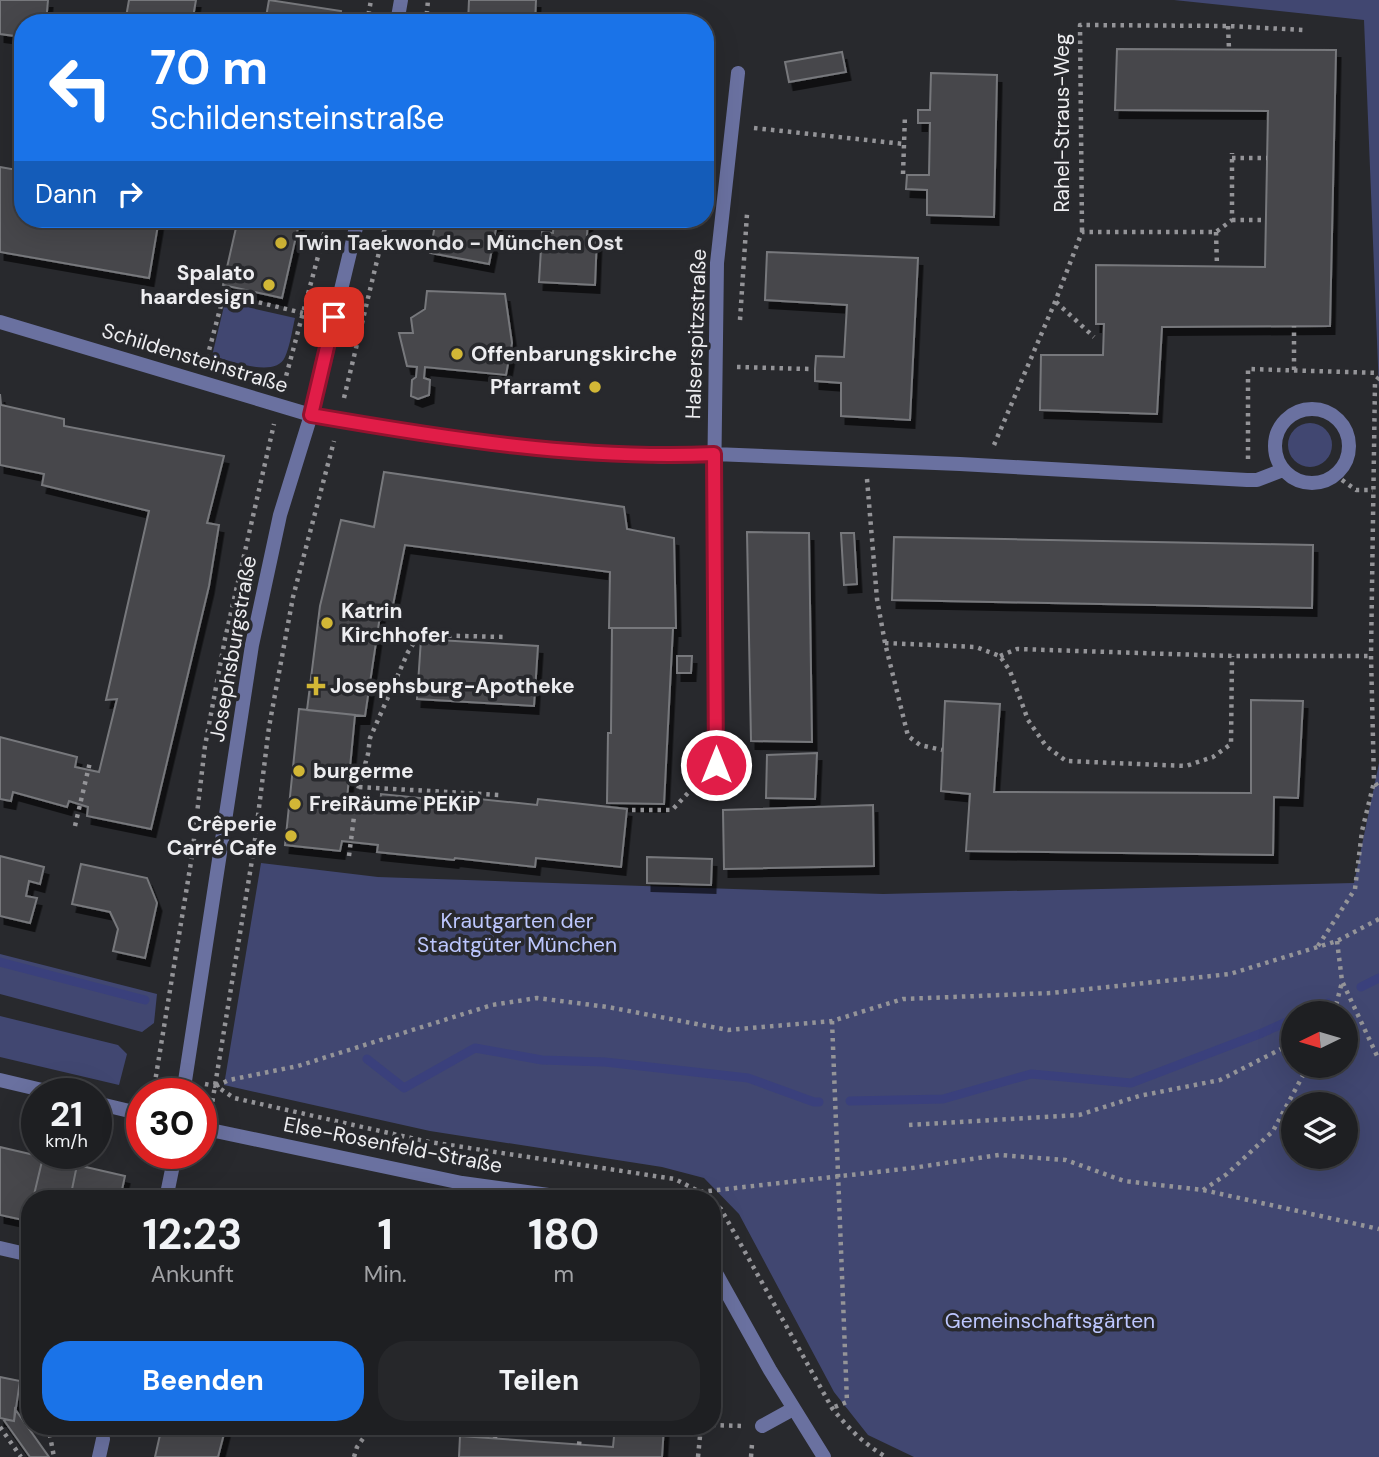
<!DOCTYPE html>
<html lang="de">
<head>
<meta charset="utf-8">
<style>
	:root { --surface:#1e1f22; --page:#26272a; --text:#f1f3f6; --muted:#a1a2a5; --line:#3c3d40; --accent:#1a73e8 }
	body { margin:0; font-family:"DM Sans",sans-serif; background:var(--page); color:var(--text); height:100vh; display:flex; flex-direction:column; font-size:26px; white-space:nowrap }
	* { box-sizing:border-box; margin:0 }
	p { font-size:23px; color:var(--muted) }
	.icon { flex:none; width:38px; height:38px; fill:none; stroke:currentColor; stroke-width:2; stroke-linecap:round; stroke-linejoin:round }
	.map { position:relative; flex:1; overflow:hidden }
	.panel { position:absolute; left:21px; top:1190px; width:700px; height:245px; display:flex; flex-direction:column; background:var(--surface); border-radius:28px; box-shadow:0 7px 28px #0002,0 0 0 2px var(--line) }
	.panel>* { flex:none }
	.guide { position:absolute; left:14px; top:14px; width:700px; height:214px; border-radius:28px; box-shadow:0 7px 28px #0002,0 0 0 2px var(--line); background:#1a73e8; color:#fff; overflow:hidden }
	.needle { width:46px; rotate:265deg }
	.fabs { position:absolute; left:1281px; top:1001px; display:grid; gap:14px }
	.fabs a { display:grid; place-items:center; width:77px; height:77px; border-radius:50%; background:var(--surface); box-shadow:0 7px 28px #0002,0 0 0 2px var(--line); font-size:35px }
	.speed { position:absolute; left:21px; top:1078px; display:flex; gap:14px; font-size:35px; font-weight:700; text-align:center }
	.speed>* { display:grid; place-content:center; width:91px; height:91px; border-radius:50%; background:var(--surface); box-shadow:0 7px 28px #0002,0 0 0 2px var(--line); line-height:1 }
	.speed small { font-size:18px; font-weight:400 }
	.speed .limit { border:10px solid #d22; background:#fff; color:#111 }
	.pin { position:absolute; display:grid; place-items:center; width:60px; height:60px; color:#fff; margin:-30px; border-radius:14px; box-shadow:0 4px 10px #0006 }
	.me { position:absolute; width:77px; margin:-38px; rotate:0deg; stroke-linejoin:round; filter:drop-shadow(0 0 5px #0008) }
	.turn { display:flex; align-items:center; gap:24px; height:147px; padding:0 21px; font-size:32px }
	.turn .icon { width:91px; height:91px; stroke-width:2.5 }
	.turn b { display:block; font-size:49px; line-height:60px }
	.then { display:flex; align-items:center; height:66px; padding:0 21px; background:#0003; gap:14px; font-size:26px }
	.eta { display:flex; justify-content:space-evenly; align-items:center; height:119px; text-align:center }
	.eta b { font-size:42px; font-weight:700; line-height:49px }
	.primary-button { display:flex; gap:14px; margin-top:auto; padding:14px 21px }
	.primary-button a { flex:1; height:80px; border-radius:28px; background:var(--accent); color:#fff; font-size:28px; font-weight:700; line-height:80px; text-align:center }
	.primary-button a+a { background:var(--page); color:var(--text) }
	.map>svg:first-child { display:block }
	.green { fill:#414771; fill-rule:evenodd }
	.lines { fill:none; stroke-linecap:round; stroke-linejoin:round }
	.stream { stroke:#3a407c; stroke-width:9 }
	.building { fill:#46474b; stroke:#77787c; stroke-width:2; filter:url(#shadow) }
	.path { stroke:#949498; stroke-width:4.5; stroke-dasharray:3.5 5; stroke-linecap:butt }
	.service { stroke:#6a71a0; stroke-width:14 }
	.minor { stroke:#6a71a0; stroke-width:14 }
	.tertiary { stroke:#6a71a0; stroke-width:14 }
	.route-casing { stroke:#92132f; stroke-width:18 }
	.route { stroke:#e11d48; stroke-width:12 }
	.poi-dot { fill:#d2b736; stroke:#28292d; stroke-width:2.5 }
	.labels { text-anchor:middle; dominant-baseline:central; stroke-width:7; stroke-linejoin:round; paint-order:stroke }
	.street-label { font-size:21px; fill:#ededf0; stroke:#28292d }
	.poi-label { font-size:21px; font-weight:bold; fill:#ededf0; stroke:#28292d; text-anchor:start }
	.park-label { font-size:21px; fill:#bdc7fe; stroke:#28292d }
</style>
</head>
<body>
<div class="map">
<svg width="1379" height="1457" viewBox="0 0 1379 1457">
	<defs>
		<filter id="shadow"><feDropShadow dx="4.5" dy="8" stdDeviation="0" flood-color="#0009"/></filter>
	</defs>
	<rect width="100%" height="100%" fill="#28292d"/>
	<path class="green" d="M1174,0H1379V390L1364,20Z
		M225,302L295,318C292,331 290,346 285,357C275,379 230,360 212,356Z
		M1288 445a22 22 0 1 1 44 0a22 22 0 1 1-44 0Z
		M1379,763V1457H914L868,1435L834,1392L739,1214L704,1178L662,1167L430,1131L224,1085L261,863L378,877L883,894L1354,883ZM1346,1013V1066H1293V1013ZM1346,1104V1157H1293V1104Z
		M0,954L157,994L154,1023L142,1032L0,994Z
		M0,1016L118,1045L127,1054L119,1085L0,1057Z"/>
	<g class="lines">
		<path class="stream" d="M0,962L145,1000
			M1361,987L1379,978
			M1306,1013L1328,1003
			M367,1059L404,1088L475,1048L542,1060L605,1062L748,1078L814,1102H819
			M850,1101L943,1099L1031,1074L1131,1083L1262,1033L1293,1019"/>
	</g>
	<path class="building" d="M0,0H48L46,23H23V37L0,34Z
		M129,0H196L192,23H125Z
		M269,0L341,11L339,23H265Z
		M469,0H536L535,23H468Z
		M1117,49L1336,50L1330,326L1162,327L1157,414L1040,410L1041,355H1103L1104,324H1096V265L1265,267L1268,111L1115,110Z
		M842,52L846,72L789,82L785,62Z
		M931,73L997,75L994,217L927,215V190L906,189L907,175H929L930,123H918V110H930Z
		M0,167L23,171V219H159L149,278L0,252Z
		M238,219H300L282,298L223,285Z
		M436,219H498L489,264L430,253Z
		M554,219H588L587,235L597,236L595,285L539,282L542,232L553,233Z
		M767,252L918,258L910,420L841,416V383L815,381V369L816,356L844,357L847,305L765,300Z
		M427,291L505,294L512,343L506,375L425,367L424,378L430,380L429,395L418,399L411,396L412,380L416,377L417,367L407,366L399,333H413L411,318L425,309Z
		M0,394L1,405L64,419V426L224,456L207,523L219,525L209,586L151,829L87,816L88,807L69,801L67,807L13,792L11,801L0,799V737L77,757L75,767L99,772L117,699L106,700L149,511L42,485L44,474L0,465Z
		M384,472L624,507L627,529L674,538L676,628H609L610,572L405,545L392,610L381,609L365,716L307,710L320,606L341,520L374,527Z
		M747,532L809,533L812,742L751,741Z
		M841,533H854L857,584L844,585Z
		M894,537L1313,545L1312,608L892,600Z
		M612,628H673L664,804L607,803L608,733H611Z
		M421,639L538,646L534,706L417,699Z
		M677,656H692L691,673H677Z
		M1251,700L1303,701L1298,798L1274,797L1273,855L966,851L970,794L941,791L945,701L1000,704L994,792L1251,793Z
		M299,709L355,715L346,809L380,813L381,794L460,802V797L537,805L538,799L627,809L621,867L536,858L535,867L455,858L454,860L377,852L378,845L342,841L340,851L285,845Z
		M817,753L815,799L766,798L767,755Z
		M873,805L874,866L724,869L723,810Z
		M0,856L44,867L40,884L29,881L26,896L37,898L30,923L0,916Z
		M647,857L712,859L711,885L647,883Z
		M81,864L147,878L157,903L145,958L113,951L118,929L110,912L72,904Z
		M0,1147L43,1157L33,1199H30L28,1221L0,1215Z
		M43,1157L77,1165L70,1199H33Z
		M77,1165L125,1176L120,1199H70Z
		M0,1377L20,1381L14,1421L0,1418Z
		M15,1409L49,1457H30L3,1419L14,1421Z
		M162,1426H226L218,1457H155Z
		M615,1426H664L662,1457H459L460,1436L613,1447Z"/>
	<g class="lines">
		<path class="path" d="M367,23L371,0
			M426,23L428,0
			M1228,26L1229,49
			M754,128L904,144
			M1232,158H1267
			M903,174L905,115
			M1232,220H1266
			M1082,231L1080,25L1228,26L1303,30
			M1216,232L1217,266
			M1056,302L1094,337
			M740,320L747,214
			M207,358L224,294L303,313
			M737,367L810,369
			M1294,370V326
			M1379,377L1375,382L1371,656L1374,781L1379,788
			M284,384L328,219
			M344,398L387,219
			M994,445L1055,302L1082,232H1216L1232,220V153
			M1248,459V369L1379,373
			M1335,475L1356,490H1373
			M867,479L877,599L885,643L908,736L920,745L942,750
			M885,643L976,647L1000,656L1010,671L1028,720L1046,746L1066,761L1186,766L1213,757L1231,744L1232,656
			M1000,656L1017,649L1232,656H1371
			M359,787L500,795
			M632,810H672L689,792
			M75,826L90,762
			M349,856L357,793L368,754L370,738L408,652L419,635L505,637
			M1337,941L1342,981L1379,1060
			M1318,946L1355,889L1362,831L1374,782
			M1334,1013L1342,982
			M832,1021L847,1402L832,1408
			M205,1084L216,1086L234,1098L429,1142L675,1179L700,1192L708,1199
			M216,1086L229,1080L298,1066L492,1005L537,998L608,1007L728,1030L832,1021L903,999L1051,993L1230,974L1337,941L1379,919
			M153,1094L192,856L205,746L225,639L274,424
			M211,1110L254,848L269,727L293,597L334,441
			M909,1125L1079,1115L1139,1096L1220,1080L1293,1043
			M1203,1190L1227,1174L1273,1131L1308,1066
			M700,1192L912,1168L999,1155L1066,1160L1124,1181L1203,1190L1379,1229
			M712,1202L721,1209L832,1408C848,1428 864,1444 886,1457
			M30,1394V1400
			M712,1425L743,1426
			M53,1426L50,1436L54,1457
			M0,1427L21,1457
			M495,1438L496,1426
			M579,1445L581,1426
			M354,1457L357,1447L372,1426
			M698,1457L701,1426
			M751,1457L752,1444"/>
		<path class="service" d="M166,1199L175,1155
			M0,1248L30,1255
			M762,1426L793,1409"/>
		<path class="minor" d="M397,23L401,0
			M0,322L311,415L483,443L667,457L714,454L960,464L1247,480H1257L1283,470
			M1275 446a37 37 0 1 1 74 0a37 37 0 1 1-74 0Z
			M716,765L714,491L717,263L738,73
			M183,1094L252,645L280,515L311,415L358,219
			M99,1457L103,1439"/>
		<path class="tertiary" d="M0,1080L59,1094
			M96,1103L142,1114
			M201,1128L462,1183L577,1199
			M712,1266L770,1370L824,1457"/>
	</g>
	<g class="lines">
		<g class="route-casing">
			<path id="route" d="M334,317L311,415C443,438 579,460 714,454L716,765"/>
		</g>
		<use href="#route" class="route"/>
	</g>
	<g class="poi-dot">
		<circle cx="281" cy="243" r="7"/>
		<circle cx="269" cy="285" r="7"/>
		<circle cx="457" cy="354" r="7"/>
		<circle cx="595" cy="387" r="7"/>
		<circle cx="327" cy="623" r="7"/>
		<path d="M312.5 675.5h7v7h7v7h-7v7h-7v-7h-7v-7h7z"/>
		<circle cx="299" cy="771" r="7"/>
		<circle cx="295" cy="804" r="7"/>
		<circle cx="291" cy="836" r="7"/>
	</g>
	<g class="labels">
		<g class="street-label">
			<text transform="translate(1062 123) rotate(-90)">Rahel-Straus-Weg</text>
			<text transform="translate(696 334) rotate(-88)">Halserspitzstraße</text>
			<text transform="translate(195 358) rotate(17)">Schildensteinstraße</text>
			<text transform="translate(233 649) rotate(-80)">Josephsburgstraße</text>
			<text transform="translate(393 1145) rotate(11)">Else-Rosenfeld-Straße</text>
		</g>
		<g class="poi-label">
			<text x="295" y="243">Twin Taekwondo - München Ost</text>
			<text x="255" y="273" text-anchor="end">Spalato<tspan x="255" dy="24">haardesign</tspan></text>
			<text x="471" y="354">Offenbarungskirche</text>
			<text x="581" y="387" text-anchor="end">Pfarramt</text>
			<text x="341" y="611">Katrin<tspan x="341" dy="24">Kirchhofer</tspan></text>
			<text x="330" y="686">Josephsburg-Apotheke</text>
			<text x="313" y="771">burgerme</text>
			<text x="309" y="804">FreiRäume PEKiP</text>
			<text x="277" y="824" text-anchor="end">Crêperie<tspan x="277" dy="24">Carré Cafe</tspan></text>
		</g>
		<g class="park-label">
			<text x="517" y="921">Krautgarten der<tspan x="517" dy="24">Stadtgüter München</tspan></text>
			<text x="1050" y="1321">Gemeinschaftsgärten</text>
		</g>
	</g>
</svg>
<div class="fabs">
<a><svg class="needle" viewBox="-14 -14 28 28"><path d="M0-13l5 13h-10z" fill="#e53935"/><path d="M0 13l5-13h-10z" fill="#a1a2a5"/></svg></a>
<a><svg class="icon" aria-label="layers" viewBox="0 0 24 24"><path d="M12 4l9 5-9 5-9-5zM3 14l9 5 9-5"/></svg></a>
</div>
<div class="speed"><div>21<small>km/h</small></div><div class="limit">30</div></div>
<div class="pin" style="left:334px;top:317px;background:#d93025"><svg class="icon" aria-label="arrive" viewBox="0 0 24 24"><path d="M6 21V4h12l-3 4 3 4H6"/></svg></div>
<svg class="me" style="left:716px;top:765px" viewBox="-20 -20 40 40"><circle r="17" fill="#e11d48" stroke="#fff" stroke-width="3"/><path d="M0-11L8 9 0 5-8 9z" fill="#fff"/></svg>
<div class="guide">
<div class="turn"><svg class="icon" aria-label="left" viewBox="0 0 24 24"><path d="M17 20v-9H6M10 6l-5 5 5 5"/></svg><div><b>70 m</b>Schildensteinstraße</div></div>
<div class="then">Dann<svg class="icon" aria-label="right" viewBox="0 0 24 24"><path d="M7 20v-9h11M14 6l5 5-5 5"/></svg></div>
</div>
<section class="panel">
<div class="eta">
<div><b>12:23</b><p>Ankunft</p></div>
<div><b>1</b><p>Min.</p></div>
<div><b>180</b><p>m</p></div>
</div>
<div class="primary-button"><a>Beenden</a><a>Teilen</a></div>
</section>
</div>
</body>
</html>
